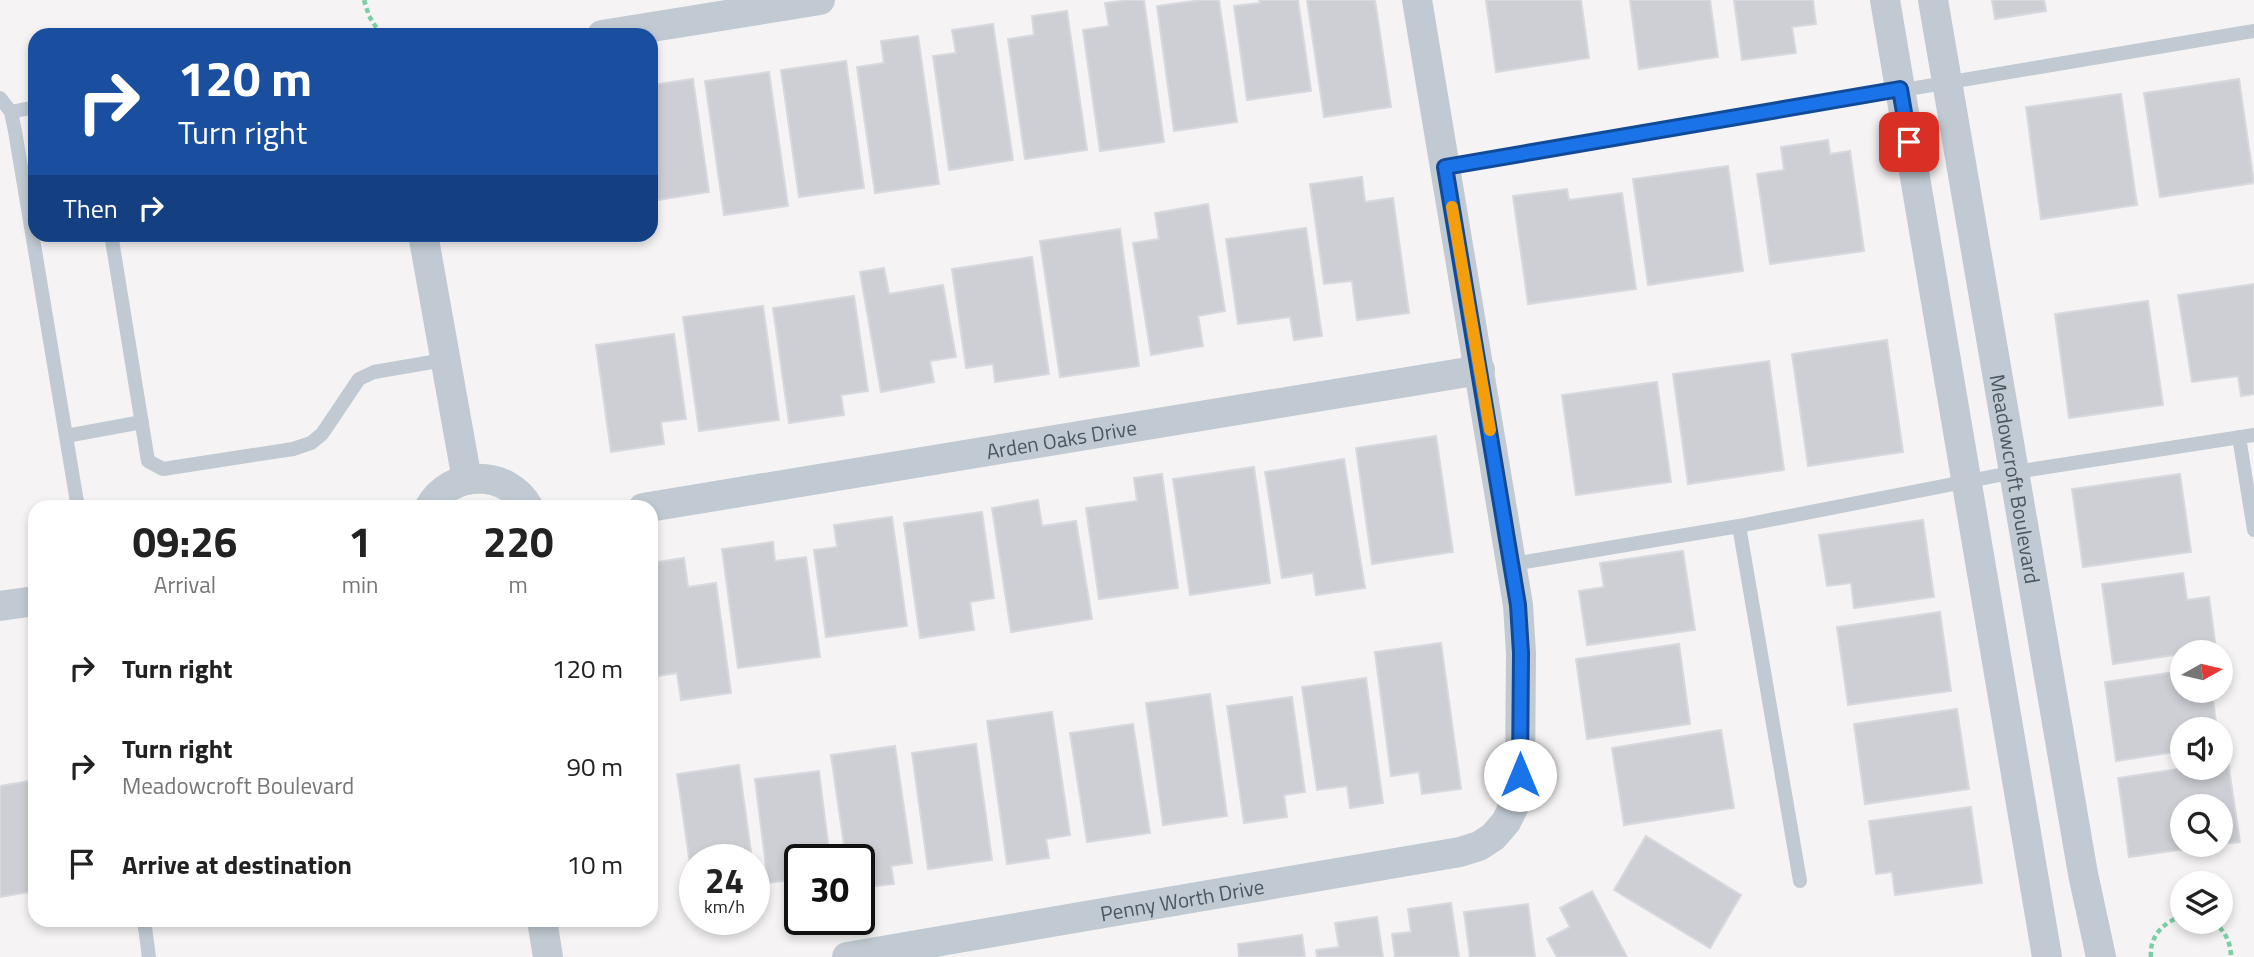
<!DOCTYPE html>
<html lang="en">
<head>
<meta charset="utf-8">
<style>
	:root { --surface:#fff; --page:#f6f6f6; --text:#222; --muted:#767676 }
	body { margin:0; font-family:"Titillium Web",sans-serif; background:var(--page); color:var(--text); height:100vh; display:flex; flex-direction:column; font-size:26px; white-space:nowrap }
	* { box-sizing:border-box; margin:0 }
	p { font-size:23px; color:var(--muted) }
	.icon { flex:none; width:38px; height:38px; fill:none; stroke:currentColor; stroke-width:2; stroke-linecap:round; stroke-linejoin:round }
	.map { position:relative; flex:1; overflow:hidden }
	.sheet { position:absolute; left:28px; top:500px; width:630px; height:427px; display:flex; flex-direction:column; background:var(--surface); border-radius:21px; box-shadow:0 4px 10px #0003 }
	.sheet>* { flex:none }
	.banner { position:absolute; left:28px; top:28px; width:630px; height:214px; border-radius:21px; box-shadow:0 4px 10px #0003; background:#1a4fa0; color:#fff; overflow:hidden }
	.needle { width:46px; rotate:82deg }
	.buttons { position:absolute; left:2170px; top:640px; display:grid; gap:14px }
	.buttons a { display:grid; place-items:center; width:63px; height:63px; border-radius:50%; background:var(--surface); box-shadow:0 4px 10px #0003; font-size:35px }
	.speed { position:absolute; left:679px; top:844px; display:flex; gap:14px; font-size:35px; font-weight:700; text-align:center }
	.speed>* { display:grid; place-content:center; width:91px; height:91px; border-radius:50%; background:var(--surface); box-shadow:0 4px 10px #0003; line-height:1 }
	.speed small { font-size:18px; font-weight:400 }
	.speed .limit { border:4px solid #111; border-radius:10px; background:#fff; color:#111 }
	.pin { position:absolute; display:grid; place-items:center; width:60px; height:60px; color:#fff; margin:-30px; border-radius:14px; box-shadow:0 4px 10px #0006 }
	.me { position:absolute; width:77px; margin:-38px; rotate:0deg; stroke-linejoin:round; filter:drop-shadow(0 0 5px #0008) }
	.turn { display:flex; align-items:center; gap:24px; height:147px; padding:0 35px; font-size:32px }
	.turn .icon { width:91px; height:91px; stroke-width:2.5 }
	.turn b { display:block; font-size:49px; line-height:60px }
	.then { display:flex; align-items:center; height:66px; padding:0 35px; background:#0003; gap:14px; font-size:26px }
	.eta { display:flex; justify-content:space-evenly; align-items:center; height:119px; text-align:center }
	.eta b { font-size:42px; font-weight:700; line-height:49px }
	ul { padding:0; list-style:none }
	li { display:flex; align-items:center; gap:21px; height:98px; padding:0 35px }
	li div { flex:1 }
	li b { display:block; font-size:26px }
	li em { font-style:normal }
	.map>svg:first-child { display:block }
	.building { fill:#cdcfd5; stroke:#d7d9de; stroke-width:2 }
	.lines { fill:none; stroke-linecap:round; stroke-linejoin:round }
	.path { stroke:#7ad0a6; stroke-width:4.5; stroke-dasharray:5 3.5; stroke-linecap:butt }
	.lane { stroke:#c1cad2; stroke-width:14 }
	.street { stroke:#c1cad2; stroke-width:30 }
	.route-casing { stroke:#114b97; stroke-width:18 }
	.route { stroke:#1a73e8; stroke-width:12 }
	.slow { stroke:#f59e0b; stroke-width:12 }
	.labels { text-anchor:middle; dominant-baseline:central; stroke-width:5; stroke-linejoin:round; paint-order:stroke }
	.street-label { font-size:21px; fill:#4a5661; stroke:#fff }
</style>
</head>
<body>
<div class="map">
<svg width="2254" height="957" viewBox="0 0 2254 957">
	<rect width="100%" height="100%" fill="#f5f3f3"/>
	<path class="building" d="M1128,0H1144L1164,142L1100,151L1083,30L1109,26L1105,3Z
		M1201,0H1219L1237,122L1174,131L1157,6Z
		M1259,0H1298L1311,91L1247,100L1234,6L1260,3Z
		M1307,0H1375L1391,107L1324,117Z
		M1486,0H1581L1589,58L1496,72Z
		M1630,0H1710L1718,57L1639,69Z
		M1734,0H1813L1816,24L1792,27L1796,53L1742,60Z
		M1992,0H2044L2046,11L1995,19Z
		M1067,11L1087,150L1025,159L1008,39L1034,35L1032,16Z
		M993,24L1013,160L949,170L933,56L956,53L952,30Z
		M918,36L939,184L875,193L857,67L884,63L881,41Z
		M846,61L864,188L799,197L781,70Z
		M769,72L788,206L724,215L705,81Z
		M693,79L709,192L651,201V85Z
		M2239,79L2254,183L2160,197L2144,93Z
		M2121,94L2137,205L2041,219L2026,107Z
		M1828,140L1830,154L1850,151L1864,251L1770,264L1757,174L1784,170L1781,147Z
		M1728,166L1743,271L1648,285L1633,179Z
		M1362,177L1365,202L1393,198L1409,313L1357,320L1352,281L1324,284L1310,184Z
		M1567,189L1569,200L1622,193L1636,289L1528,304L1513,196Z
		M1208,204L1225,311L1198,316L1203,346L1151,355L1133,243L1159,239L1155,213Z
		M1306,228L1322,336L1294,340L1290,317L1238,324L1226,239Z
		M1120,229L1139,366L1060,377L1040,241Z
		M1032,257L1049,374L995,382L993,364L966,368L952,269Z
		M884,268L889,294L943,285L956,357L930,361L934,382L881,392L860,272Z
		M2254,284V394L2241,396L2238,376L2192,382L2178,295Z
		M854,296L868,391L841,395L844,415L789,423L773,308Z
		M2148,301L2163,405L2069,418L2055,314Z
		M763,306L779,420L699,431L683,317Z
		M674,334L686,419L661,422L664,444L611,452L596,345Z
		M1887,340L1903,452L1808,466L1792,354Z
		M1769,361L1784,470L1688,484L1673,374Z
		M1657,382L1671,482L1576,495L1562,395Z
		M1436,436L1453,552L1372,564L1356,448Z
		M1344,459L1365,588L1316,595L1313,573L1282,578L1265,472Z
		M1254,467L1270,583L1190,595L1173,479Z
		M1162,474L1178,588L1099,599L1086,508L1137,501L1134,478Z
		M2180,474L2191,552L2083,567L2072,489Z
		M1038,500L1042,526L1076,521L1092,619L1011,632L992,508Z
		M982,512L994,598L970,602L974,630L920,638L904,523Z
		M892,517L907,626L826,637L814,550L837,547L834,525Z
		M1923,520L1934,597L1854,608L1851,583L1827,586L1819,535Z
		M773,542L775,561L806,557L820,657L738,668L722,549Z
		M1683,551L1695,630L1587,645L1579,591L1604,587L1600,563Z
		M684,558L688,587L716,583L731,693L681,700L677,673L651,677V563Z
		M2183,573L2187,600L2209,597L2216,649L2113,664L2102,584Z
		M1940,612L1951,691L1848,705L1837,627Z
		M1441,643L1461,789L1422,794L1419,772L1391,776L1375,652Z
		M1679,644L1690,724L1587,739L1576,659Z
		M2182,671V691H2212L2217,730H2182V751L2116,761L2105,682Z
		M1366,678L1383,803L1350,808L1347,786L1317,790L1302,687Z
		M1210,694L1227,816L1163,825L1146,703Z
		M1292,697L1305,792L1284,795L1287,817L1244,823L1227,706Z
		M1957,709L1969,789L1865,804L1854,724Z
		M1052,712L1070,835L1046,839L1049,858L1007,864L987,721Z
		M1133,724L1150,833L1087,842L1070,733Z
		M1721,730L1734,808L1624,825L1612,748Z
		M976,744L992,860L928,869L912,753Z
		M895,746L912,863L891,866L894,884L859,888V859H846L831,755Z
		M2228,762L2240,842L2221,844V807H2182V845H2214L2129,857L2118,778L2184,768H2221V763Z
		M739,765L752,859H695V899L677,774Z
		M819,771L830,859H800V898L798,879L768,883L755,779Z
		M35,780V891L0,897V786Z
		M1971,807L1982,883L1895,895L1892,872L1876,874L1869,821Z
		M1646,836L1741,895L1710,948L1614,890Z
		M1592,891L1627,957H1557L1547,939L1570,927L1560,908Z
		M1451,903L1459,957H1395L1392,934L1411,932L1408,909Z
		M1528,904L1535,957H1470L1464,912Z
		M1377,917L1383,957H1317L1316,950L1339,947L1335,923Z
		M1302,935L1305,957H1239L1238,944Z"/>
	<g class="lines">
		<path class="path" d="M364,0L369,16L381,35
			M2213,922C2225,930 2231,943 2231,957
			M2151,957C2149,936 2164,922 2182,916"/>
		<path class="lane" d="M0,98L11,112L15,131L78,508
			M11,112L35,107
			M1445,167L2254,31
			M111,234L148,461L163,469L293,449L311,443L322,434L359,379L374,372L444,360
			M66,436L142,422
			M2239,437L2254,530
			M1739,526L1800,881
			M1513,564L1739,526L2015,472L2254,435
			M144,920L149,957"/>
		<g class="street">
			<path d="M1885,0L2047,957"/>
			<path id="s1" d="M1933,0L2083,874L2101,957"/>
			<path d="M602,35L820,0"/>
			<path d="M423,234L467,480"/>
			<path d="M429,508C450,469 508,469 529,508"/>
			<path id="s2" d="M643,508L1480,370"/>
			<path d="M0,606L35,601"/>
			<path d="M542,920L548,957"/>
			<path id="s3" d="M847,957L1460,852L1479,846L1493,837L1506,822L1516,802L1520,775L1521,653L1518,605L1417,0"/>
		</g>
	</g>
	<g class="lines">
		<g class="route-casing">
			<path id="route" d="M1520,775L1521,653L1518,605L1445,167L1900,89L1909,142"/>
		</g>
		<use href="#route" class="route"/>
		<path class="slow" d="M1452,207L1490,430"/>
	</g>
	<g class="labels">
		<g class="street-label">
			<text stroke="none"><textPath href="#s2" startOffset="424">Arden Oaks Drive</textPath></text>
			<text stroke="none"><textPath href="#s1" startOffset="486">Meadowcroft Boulevard</textPath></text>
			<text stroke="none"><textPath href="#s3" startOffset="340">Penny Worth Drive</textPath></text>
		</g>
	</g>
</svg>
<div class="buttons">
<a><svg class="needle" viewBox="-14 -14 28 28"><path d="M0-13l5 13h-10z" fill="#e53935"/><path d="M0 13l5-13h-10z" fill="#767676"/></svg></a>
<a><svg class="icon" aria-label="sound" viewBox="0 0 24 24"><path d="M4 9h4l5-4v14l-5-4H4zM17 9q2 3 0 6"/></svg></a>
<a><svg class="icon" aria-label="search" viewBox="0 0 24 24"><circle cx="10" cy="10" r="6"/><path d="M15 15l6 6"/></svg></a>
<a><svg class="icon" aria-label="layers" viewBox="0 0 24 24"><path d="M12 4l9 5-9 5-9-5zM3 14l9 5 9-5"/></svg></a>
</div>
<div class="speed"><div>24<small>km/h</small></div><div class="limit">30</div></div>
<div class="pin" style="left:1909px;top:142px;background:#d93025"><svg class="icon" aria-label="arrive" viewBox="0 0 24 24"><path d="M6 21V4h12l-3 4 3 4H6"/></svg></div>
<svg class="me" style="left:1520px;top:775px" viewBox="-20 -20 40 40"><circle r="19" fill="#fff"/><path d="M0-13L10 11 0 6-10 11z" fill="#1a73e8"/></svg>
<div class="banner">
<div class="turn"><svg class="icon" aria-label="right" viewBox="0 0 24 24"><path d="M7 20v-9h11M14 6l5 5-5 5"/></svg><div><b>120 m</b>Turn right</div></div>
<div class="then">Then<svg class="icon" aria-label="right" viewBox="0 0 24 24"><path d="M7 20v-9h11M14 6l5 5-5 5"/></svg></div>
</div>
<section class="sheet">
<div class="eta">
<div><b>09:26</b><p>Arrival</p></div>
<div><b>1</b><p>min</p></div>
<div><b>220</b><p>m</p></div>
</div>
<ul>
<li><svg class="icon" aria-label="right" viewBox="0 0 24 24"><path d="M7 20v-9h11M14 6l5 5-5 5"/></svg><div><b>Turn right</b></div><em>120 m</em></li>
<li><svg class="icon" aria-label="right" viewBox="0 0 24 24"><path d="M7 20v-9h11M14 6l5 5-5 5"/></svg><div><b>Turn right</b><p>Meadowcroft Boulevard</p></div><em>90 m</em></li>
<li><svg class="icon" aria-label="arrive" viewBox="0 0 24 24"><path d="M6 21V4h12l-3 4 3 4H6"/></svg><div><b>Arrive at destination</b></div><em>10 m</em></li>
</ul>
</section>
</div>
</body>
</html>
